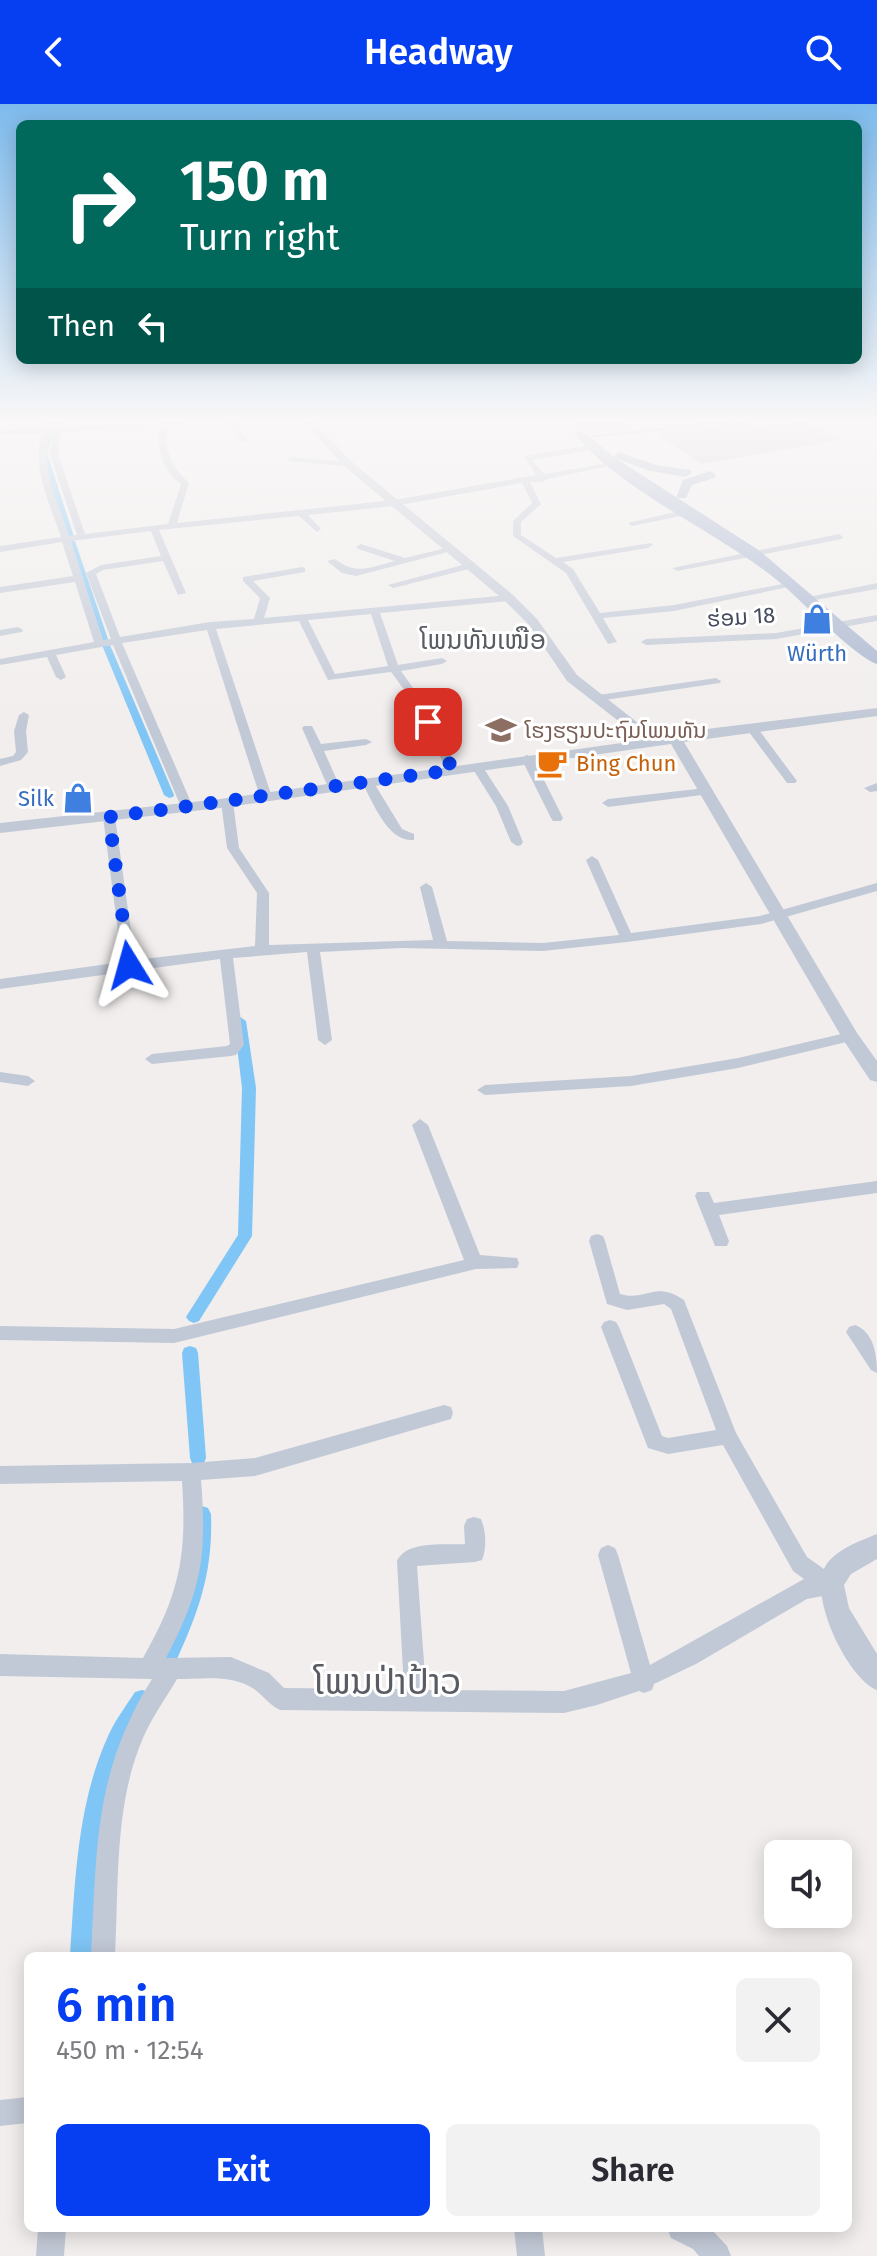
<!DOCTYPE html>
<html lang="en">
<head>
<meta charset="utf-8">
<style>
	:root { --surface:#fff; --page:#f2f2f3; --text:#2b2b33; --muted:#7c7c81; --accent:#063ff1 }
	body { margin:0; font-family:"Fira Sans","Noto Sans Lao",sans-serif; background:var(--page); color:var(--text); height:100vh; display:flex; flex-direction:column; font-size:30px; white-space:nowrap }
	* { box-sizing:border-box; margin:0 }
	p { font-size:26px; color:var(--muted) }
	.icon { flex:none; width:44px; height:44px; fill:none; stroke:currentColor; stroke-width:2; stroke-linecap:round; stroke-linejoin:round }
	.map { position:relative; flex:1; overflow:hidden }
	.drawer { position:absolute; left:24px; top:1848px; width:828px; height:280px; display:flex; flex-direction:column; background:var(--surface); border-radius:12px; box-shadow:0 4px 20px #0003 }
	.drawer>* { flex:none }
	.top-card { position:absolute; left:16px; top:16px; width:846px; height:244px; border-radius:12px; box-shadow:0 4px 20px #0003; background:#00695c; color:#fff; overflow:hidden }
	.controls { position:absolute; left:764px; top:1736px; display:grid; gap:16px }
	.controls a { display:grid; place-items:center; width:88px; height:88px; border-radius:12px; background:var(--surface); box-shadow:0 4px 20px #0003; font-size:40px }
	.pin { position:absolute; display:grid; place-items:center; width:68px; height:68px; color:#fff; margin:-34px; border-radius:16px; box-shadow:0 4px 12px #0006 }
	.me { position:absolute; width:88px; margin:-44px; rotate:352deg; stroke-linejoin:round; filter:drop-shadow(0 0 6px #0008) }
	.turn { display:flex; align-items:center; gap:28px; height:168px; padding:0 32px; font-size:36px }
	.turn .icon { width:104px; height:104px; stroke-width:2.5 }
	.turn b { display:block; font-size:56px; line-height:68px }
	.then { display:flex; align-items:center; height:76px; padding:0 32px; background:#0003; gap:16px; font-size:30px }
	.round { display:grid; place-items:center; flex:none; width:84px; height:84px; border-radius:12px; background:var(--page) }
	.overview { display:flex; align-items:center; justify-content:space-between; height:136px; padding:0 32px }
	h1 { font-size:48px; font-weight:600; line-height:60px; color:var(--accent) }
	.primary-button { display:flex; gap:16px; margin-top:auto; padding:16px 32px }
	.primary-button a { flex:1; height:92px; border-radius:12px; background:var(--accent); color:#fff; font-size:32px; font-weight:600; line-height:92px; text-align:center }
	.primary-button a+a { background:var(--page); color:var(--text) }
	header { display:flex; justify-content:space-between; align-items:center; height:104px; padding:0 32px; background:var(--accent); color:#fff; font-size:36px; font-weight:600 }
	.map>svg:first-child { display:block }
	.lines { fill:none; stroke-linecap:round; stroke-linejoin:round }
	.canal { fill:#7fc5f5; fill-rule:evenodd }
	.building { fill:#ccced6; stroke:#d1d2da; stroke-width:2 }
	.minor { fill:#c2c9d6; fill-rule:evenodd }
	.tertiary { fill:#c2c9d6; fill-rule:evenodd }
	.primary { fill:#aab6d0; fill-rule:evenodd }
	.route { stroke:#063ff1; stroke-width:14; stroke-dasharray:0 25.2 }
	.labels { text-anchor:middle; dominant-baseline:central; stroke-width:6; stroke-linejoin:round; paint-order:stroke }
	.far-street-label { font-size:22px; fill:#444c5d; stroke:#fff }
	.far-shop-label { font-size:22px; fill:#366cbe; stroke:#fff }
	.far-education-label { font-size:22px; fill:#785e54; stroke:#fff; text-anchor:start }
	.far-food-label { font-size:22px; fill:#c56008; stroke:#fff; text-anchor:start }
	.far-quarter-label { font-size:26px; fill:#595c63; stroke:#fff }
	.near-quarter-label { font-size:36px; fill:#595c63; stroke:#fff }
</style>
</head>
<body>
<header><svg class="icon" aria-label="back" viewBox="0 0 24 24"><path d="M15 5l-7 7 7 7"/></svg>Headway<svg class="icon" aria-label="search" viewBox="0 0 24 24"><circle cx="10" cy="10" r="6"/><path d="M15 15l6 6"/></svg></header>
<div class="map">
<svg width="877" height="2152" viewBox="0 0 877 2152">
	<rect width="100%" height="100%" fill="#f1eeed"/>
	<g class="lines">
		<path class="canal" d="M51,326L54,328L47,349L74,433L72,435L75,437L108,535L107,537L100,535L39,349L48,328Z
			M103,539L110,541L174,691L173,693L169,694L164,691L102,541Z
			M240,913L246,917L256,984L252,1132L199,1217L194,1219L189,1217L186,1213L238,1131L242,984L234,917Z
			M190,1242L196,1244L198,1249L206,1354L204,1359L198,1361L192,1359L190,1354L182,1249L184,1244Z
			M202,1402L208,1404L211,1410C213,1466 200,1505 177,1555L170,1557L163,1555L161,1548C182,1496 195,1468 193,1410L196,1404Z
			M142,1586L149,1588L151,1595C144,1612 130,1626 123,1643C95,1708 96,1783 92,1852H70C75,1777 77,1699 109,1630C116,1615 126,1602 135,1588Z"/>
	</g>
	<path class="building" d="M573,318H628V324L589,329Z
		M745,318H752V323L806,318L836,336L701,359L658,330Z"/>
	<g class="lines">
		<path class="minor" d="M45,318H53L51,324L54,323L55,318H63L62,323L193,318L168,322C164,346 171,363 189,379L177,419L394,396L536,371L524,352L593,341L596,345L532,356L544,370L615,358L619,360L547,375L543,378H530L541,400L521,418V431L556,454L651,439L653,441L648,444L563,458L573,465L600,509L674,501L793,478L798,481L674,507L603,514L617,538L608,540L566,469L513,432V417L532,399L522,379L394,402L308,411L321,425L317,428L299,412L159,426L186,489L178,491L163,457L103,466L96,470L120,533L210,518L254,515L260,494L243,477V473L302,463L305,464V468L253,477L270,494L264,514L509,491L514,494L509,497L380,509L398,561L442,554L447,557L442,560L401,567L421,595L459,666L453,669L447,666L411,595L391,568L328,576L299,517L216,525L272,693L266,697L260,693L207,526L122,539L193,703L187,707L181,703L113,541L56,551L66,573L61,576L56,573L47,553L0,561V555L94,538L75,478L0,489V483L73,472L62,438L0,448V442L61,433C50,400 31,363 42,329L0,331V327L43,324ZM160,322C156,344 162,366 181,380L168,420L85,430L58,350L61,328ZM50,328H53L50,350L77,431L69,432C59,399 39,363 50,328ZM151,427L161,452L101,461L86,469L111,535L103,536L71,437ZM371,510L388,562L335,570L308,516Z
			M227,318H236L249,338H243Z
			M709,318H742L582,335L578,333Z
			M290,353L348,358L352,360L348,362L287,357Z
			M688,405L691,406V410L632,422L628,419Z
			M839,430L843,433L842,435L677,467L672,464Z
			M361,440L405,454L450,443L455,446L356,472L342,469L327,457L335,455C357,472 370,463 395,457L358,445L356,443Z
			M470,459L473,460V464L393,484L388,481Z
			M877,479V485L809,497L804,494Z
			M877,511V517L776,535L646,541L641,538L646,535L776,529Z
			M18,523L23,526L22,528L0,532V526Z
			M716,574L721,577L720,579L598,597L593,594L598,591Z
			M24,608L29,611L26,627L28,648L21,656L0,662V655L13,652L16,648L14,627L19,611Z
			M304,622H312L321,640L366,635L372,638L366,641L324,647L340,683L338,685L328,683L302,624Z
			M748,622H756L797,677L795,679H787L746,624Z
			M527,651L533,654L563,714L561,717H553L551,714L521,654Z
			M477,659L481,660L508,702L523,738L521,741L517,742L511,738L496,702L471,662Z
			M368,675L374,679L402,725L414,730V736C387,738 374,699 362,679Z
			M877,679V687L870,688L864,684Z
			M706,684L710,686V690L608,703L602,699L608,695Z
			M227,694L233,698L239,744L269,789V841L433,836L420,783L426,779L432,783L447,837L543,839L619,831L586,756L592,752L598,756L631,829L760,812L877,779V787L761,820L627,838L543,847L402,844L320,848L332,936L325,941L318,936L307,848L233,854L244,941L236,951L231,952L152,960L145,955L152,950L227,942L230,940L220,855L0,885V875L122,858L103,713L109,709L115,713L135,856L255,842L257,789L227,744L221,698Z
			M850,928L857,933L855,936L738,964L631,982L485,991L477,986L485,981L631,972L738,954Z
			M0,968L28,972L35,977L28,982L0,978Z
			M420,1015L428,1021L480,1151L517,1154L519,1159L517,1164L476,1165L174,1239L0,1236V1222L174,1225L464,1156L412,1021Z
			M877,1077V1089L719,1111L729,1137L727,1142H715L695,1092L697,1088H709L714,1099Z
			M597,1130L603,1132L605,1137L620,1190C647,1198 654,1176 684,1196L736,1329L807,1453L838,1475L841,1482L838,1489L807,1495L696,1560L654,1580L652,1586L644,1589L639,1587L597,1601L564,1609L280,1606C269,1601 264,1592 254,1585C232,1570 203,1575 177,1575C166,1594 152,1613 143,1634C114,1701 119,1780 115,1852H91C97,1746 93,1669 152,1575L0,1572V1550L143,1554C180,1489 187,1451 182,1377L0,1380V1362L191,1359L255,1354L444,1301L451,1303L453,1309L451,1315L444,1317L255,1372L201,1376C207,1451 202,1486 166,1554L231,1553L269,1569L284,1584L404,1585L397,1457C406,1436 445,1441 465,1440L464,1422L467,1415L474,1413L481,1415C486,1427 487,1444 482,1456L475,1458L417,1462L426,1586L564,1587L631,1569L598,1451L601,1444L608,1441L615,1444L618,1451L650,1561L804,1475L793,1467L723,1341L668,1350L648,1344L601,1223L604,1218L610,1216L616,1218L619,1223L662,1332L668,1334L716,1326L671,1205L664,1200L627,1206L607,1200L589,1137L591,1132Z
			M855,1221C874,1228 877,1251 877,1269L871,1266L846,1228L849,1223Z
			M28,1993V2019L0,2022V1996Z
			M38,2124H66L64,2152H36Z
			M514,2124H542L545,2152H517Z
			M667,2124H710L727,2142L731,2152H699L693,2145L671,2134Z"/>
		<path class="tertiary" d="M304,318H314L352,358L513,491L537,515L577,571L657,634L674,629L877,604V612L684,638L857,929L877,957V978L870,976L844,937L671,640L220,704L0,729V719L220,695L643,636L567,577L529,521L505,497L344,362Z
			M877,1430V1455L851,1470L844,1481L849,1504L877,1550V1586C848,1575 808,1492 825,1463C834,1446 860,1437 877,1430Z"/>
		<path class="primary" d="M581,326L614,353L619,348L656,361L690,366L692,369L686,373L650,367L617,355L760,447L877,547V560C857,554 802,498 783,481C722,429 622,389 575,330Z
			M710,367L716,371L714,374L692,381L686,394H676L683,376Z"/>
	</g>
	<linearGradient id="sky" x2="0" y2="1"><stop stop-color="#7ebbed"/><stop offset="0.51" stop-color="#f9f7f7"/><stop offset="1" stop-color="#f9f7f7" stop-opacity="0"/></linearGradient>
	<rect width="877" height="620" fill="url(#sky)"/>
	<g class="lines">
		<path class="route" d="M129,861L109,713L453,666L428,618"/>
	</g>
	<defs>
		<g id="shop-bare" transform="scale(2.4)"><path d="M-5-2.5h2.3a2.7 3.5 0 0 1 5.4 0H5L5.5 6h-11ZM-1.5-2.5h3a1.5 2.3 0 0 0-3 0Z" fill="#3f7fe0" stroke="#fff" stroke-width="2.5" paint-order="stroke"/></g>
		<g id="school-bare" transform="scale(2.4)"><path d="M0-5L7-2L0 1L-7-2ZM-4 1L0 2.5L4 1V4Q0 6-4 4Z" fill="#8d6e63" stroke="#fff" stroke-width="2.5" paint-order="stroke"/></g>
		<g id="cafe-bare" transform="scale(2.4)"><path d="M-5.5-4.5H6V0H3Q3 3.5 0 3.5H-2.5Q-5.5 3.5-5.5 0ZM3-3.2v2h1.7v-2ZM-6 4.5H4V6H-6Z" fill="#e8710a" stroke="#fff" stroke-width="2.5" paint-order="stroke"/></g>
	</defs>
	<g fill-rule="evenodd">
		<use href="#shop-bare" x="817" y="515"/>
		<use href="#school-bare" x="501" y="626"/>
		<use href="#cafe-bare" x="552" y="659"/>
		<use href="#shop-bare" x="78" y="694"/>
	</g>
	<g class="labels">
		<g class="far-street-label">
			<text transform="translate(741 513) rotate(-4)">ຮ່ອມ 18</text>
		</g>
		<g class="far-shop-label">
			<text x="817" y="549">Würth</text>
			<text x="54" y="694" text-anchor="end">Silk</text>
		</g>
		<g class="far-education-label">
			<text x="525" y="626">ໂຮງຮຽນປະຖົມໂພນທັນ</text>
		</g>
		<g class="far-food-label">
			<text x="576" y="659">Bing Chun</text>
		</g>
		<g class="far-quarter-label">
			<text x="483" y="536">ໂພນທັນເໜືອ</text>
		</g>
		<g class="near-quarter-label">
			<text x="388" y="1578">ໂພນປ່າປ້າວ</text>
		</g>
	</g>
</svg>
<div class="controls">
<a><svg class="icon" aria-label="sound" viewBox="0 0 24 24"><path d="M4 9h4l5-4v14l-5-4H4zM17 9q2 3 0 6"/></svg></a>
</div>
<div class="pin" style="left:428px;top:618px;background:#d93025"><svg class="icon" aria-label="arrive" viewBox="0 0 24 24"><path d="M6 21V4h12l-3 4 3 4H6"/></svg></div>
<svg class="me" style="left:129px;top:861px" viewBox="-20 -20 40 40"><path d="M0-17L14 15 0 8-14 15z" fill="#063ff1" stroke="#fff" stroke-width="4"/></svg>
<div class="top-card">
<div class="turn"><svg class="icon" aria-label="right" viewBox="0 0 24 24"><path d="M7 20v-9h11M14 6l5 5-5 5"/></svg><div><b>150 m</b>Turn right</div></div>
<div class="then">Then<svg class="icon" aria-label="left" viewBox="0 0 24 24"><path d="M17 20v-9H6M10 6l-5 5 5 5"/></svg></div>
</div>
<section class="drawer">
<div class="overview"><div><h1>6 min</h1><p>450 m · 12:54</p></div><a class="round"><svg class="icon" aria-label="close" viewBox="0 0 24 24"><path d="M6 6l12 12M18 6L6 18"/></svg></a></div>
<div class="primary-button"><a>Exit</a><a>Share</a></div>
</section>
</div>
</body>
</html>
